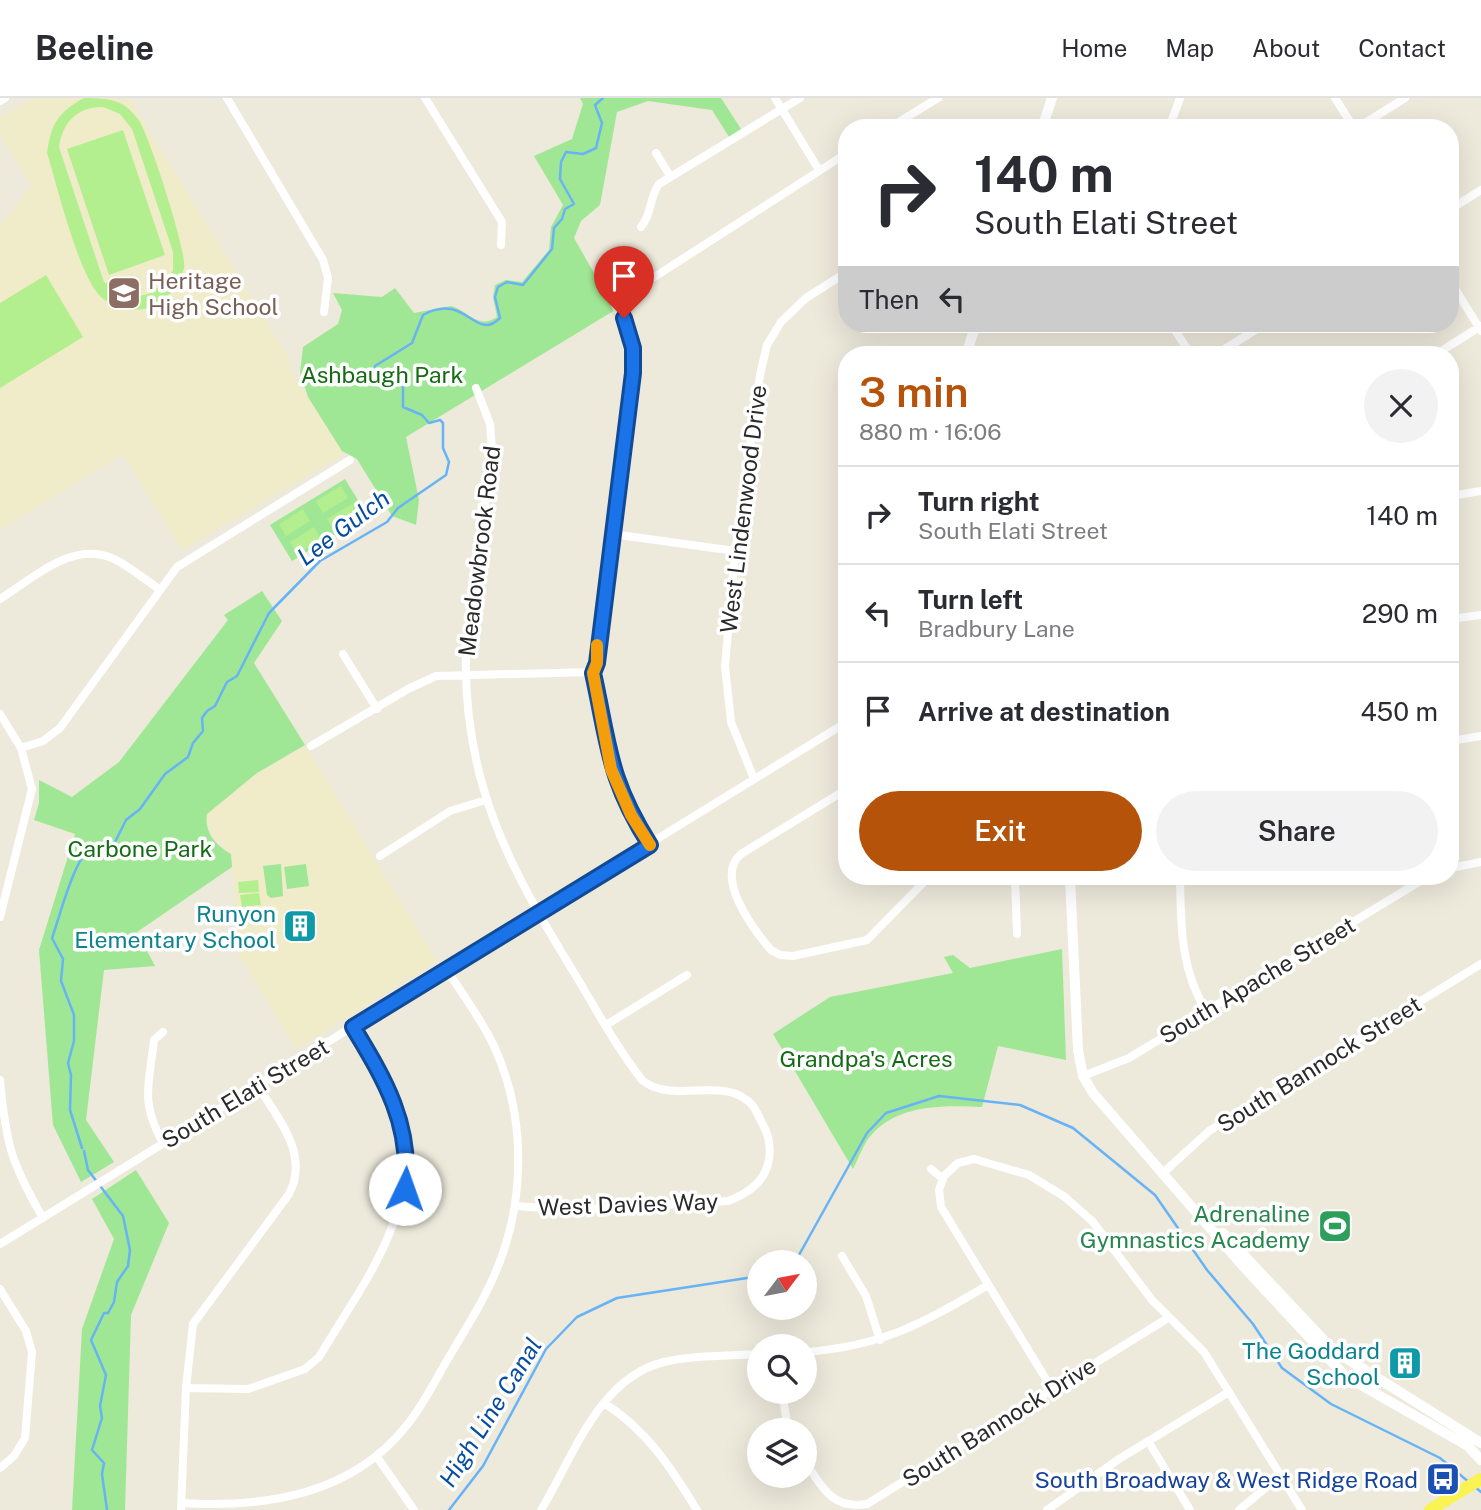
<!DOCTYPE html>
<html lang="en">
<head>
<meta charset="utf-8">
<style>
	:root { --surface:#fff; --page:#f2f2f3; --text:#2b2b33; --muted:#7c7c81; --line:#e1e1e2; --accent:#b45309 }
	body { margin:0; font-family:"Public Sans",sans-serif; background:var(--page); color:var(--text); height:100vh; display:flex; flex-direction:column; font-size:26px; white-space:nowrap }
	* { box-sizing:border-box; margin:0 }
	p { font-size:23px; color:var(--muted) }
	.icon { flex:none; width:38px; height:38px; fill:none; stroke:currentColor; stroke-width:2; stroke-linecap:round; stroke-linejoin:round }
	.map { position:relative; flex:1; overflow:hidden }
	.drawer { position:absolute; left:838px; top:248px; width:621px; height:539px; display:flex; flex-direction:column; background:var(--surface); border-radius:28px; box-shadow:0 7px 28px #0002 }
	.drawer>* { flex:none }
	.banner { position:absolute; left:838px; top:21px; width:621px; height:214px; border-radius:28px; box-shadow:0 7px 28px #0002; background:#fff; color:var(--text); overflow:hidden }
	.needle { width:46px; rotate:58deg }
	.fabs { position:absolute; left:747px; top:1152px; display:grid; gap:14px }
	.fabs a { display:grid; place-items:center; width:70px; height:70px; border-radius:50%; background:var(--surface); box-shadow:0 7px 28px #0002; font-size:35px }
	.pin { position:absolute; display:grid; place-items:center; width:60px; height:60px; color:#fff; margin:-72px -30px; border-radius:50% 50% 50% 0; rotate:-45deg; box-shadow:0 0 7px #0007 }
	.pin .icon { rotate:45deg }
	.me { position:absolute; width:77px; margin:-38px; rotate:3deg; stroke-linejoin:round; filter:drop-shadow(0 0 5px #0008) }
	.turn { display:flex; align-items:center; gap:24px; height:147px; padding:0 21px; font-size:32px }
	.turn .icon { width:91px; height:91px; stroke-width:2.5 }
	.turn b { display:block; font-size:49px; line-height:60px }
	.then { display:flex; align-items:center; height:66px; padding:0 21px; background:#0003; gap:14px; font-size:26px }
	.round { display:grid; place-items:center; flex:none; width:74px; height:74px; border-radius:37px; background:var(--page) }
	.overview { display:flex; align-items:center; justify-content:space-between; height:119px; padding:0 21px }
	h1 { font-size:42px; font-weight:600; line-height:52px; color:var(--accent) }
	.button { display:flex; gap:14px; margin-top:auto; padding:14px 21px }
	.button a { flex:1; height:80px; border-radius:42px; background:var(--accent); color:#fff; font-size:28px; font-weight:600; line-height:80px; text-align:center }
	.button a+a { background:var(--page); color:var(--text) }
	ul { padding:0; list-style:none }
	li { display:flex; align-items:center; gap:21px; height:98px; padding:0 21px; border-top:2px solid var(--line) }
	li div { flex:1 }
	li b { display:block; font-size:26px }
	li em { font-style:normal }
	header { display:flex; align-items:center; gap:42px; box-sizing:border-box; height:98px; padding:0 35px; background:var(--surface); border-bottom:2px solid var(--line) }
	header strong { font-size:33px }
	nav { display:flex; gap:38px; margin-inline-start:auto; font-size:24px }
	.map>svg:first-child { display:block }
	.education { fill:#f0ebc9 }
	.green { fill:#9fe794 }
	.pitch { fill:#b3ef8f; fill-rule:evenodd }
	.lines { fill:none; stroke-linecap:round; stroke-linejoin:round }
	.stream { stroke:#67b3f6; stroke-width:2.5 }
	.minor { stroke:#fff; stroke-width:8 }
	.tertiary { stroke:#fff; stroke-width:10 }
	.primary { stroke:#f9f454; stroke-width:12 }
	.route-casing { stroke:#114b97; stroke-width:18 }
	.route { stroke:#1a73e8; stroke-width:12 }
	.slow { stroke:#f59e0b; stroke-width:12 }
	.labels { text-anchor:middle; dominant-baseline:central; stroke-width:7; stroke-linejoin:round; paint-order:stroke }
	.education-label { font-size:23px; fill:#785e54; stroke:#fff; text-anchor:start }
	.park-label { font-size:23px; fill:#166b15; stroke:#fff }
	.street-label { font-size:23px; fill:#2a2a2a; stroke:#fff }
	.culture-label { font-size:23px; fill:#0d838f; stroke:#fff; text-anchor:end }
	.leisure-label { font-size:23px; fill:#27864d; stroke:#fff; text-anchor:end }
	.transit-label { font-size:23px; fill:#164399; stroke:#fff; text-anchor:end }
	.water-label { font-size:24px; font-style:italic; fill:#054ca3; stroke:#fff }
</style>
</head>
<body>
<header>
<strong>Beeline</strong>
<nav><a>Home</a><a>Map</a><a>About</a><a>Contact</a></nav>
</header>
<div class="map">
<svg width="1481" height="1412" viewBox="0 0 1481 1412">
	<rect width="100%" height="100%" fill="#ede9db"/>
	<path class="education" d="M32,0H129L291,263V272L344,356L182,452L123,356L0,432V127L31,88L0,36V20Z
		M305,647L437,863L296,951L239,857L231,756L213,740L206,722L212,709L257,675Z"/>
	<path class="green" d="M580,0H721L741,31L729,39L712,12L648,3L617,14L600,107L581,123L574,140L615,212L406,339L419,402L416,427L392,418L357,361L342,353L308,299L300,275L303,249L338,226L342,212L333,195L382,199L395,190L414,215L451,208C469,213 477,232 497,219L493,199L495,187L506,182L522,184L549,152L551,129L563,107L534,58L572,41L583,6Z
		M345,381L367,417L292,463L270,427Z
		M262,493L282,523L254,565L305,647L257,675L207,716C204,735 216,747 231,756L232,769L137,834L155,868L104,872L86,1022L114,1064L81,1084L53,1027L39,852L75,736L34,722L39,705V682L72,699L119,664L228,522L224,517Z
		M281,766L283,798L271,800L267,797L263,768Z
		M306,766L309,788L287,791L284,769Z
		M1062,851L1066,962L998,948L982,1009C943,1007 894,1006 868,1041C862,1050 858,1061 853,1071L773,936L830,899L953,875L944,859L953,857L970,870Z
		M136,1072L169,1125L131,1217L125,1412H72L82,1231L114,1141L92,1101Z"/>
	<path class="pitch" d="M84,0C98,0 113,0 125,8C131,13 139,20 142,28C152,48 187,153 184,170C180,187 167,202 151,209C135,215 113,210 101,199C79,179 57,87 47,55C51,26 58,14 84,0ZM103,9L120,16L132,31L173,154V172L168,181L151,195L136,199L125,197L104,184L59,49C62,25 78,8 103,9Z
		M123,32L165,157L109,177L67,51Z
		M46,177L83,239L0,290V205Z
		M341,388L348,400L323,415L316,403Z
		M352,406L359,418L334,433L327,421Z
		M303,411L310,423L286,438L279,426Z
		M314,429L321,441L297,456L290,444Z
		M258,782L259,794L239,795L238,784Z
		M259,795L261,807L242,809L240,797Z"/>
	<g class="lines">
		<path class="stream" d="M82,1050L70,1012L71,977L68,965L74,943V917L61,883L63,861L52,840C59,821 74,761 89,753C97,749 107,748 115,744L126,722L140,711L165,676L188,659L193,645L203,633L202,620L207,613L215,608L227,584L237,578L269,515L320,463L387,424L398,410L446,377L449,364L443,350V325L440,322L429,325L422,317L403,309V287C391,282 376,286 375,268L412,245L423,217C466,193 475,245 500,220L495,199L498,189L507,184L523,187L552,151L554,130L562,121L565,111L574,106L560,81L561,64L566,54L583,56L596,50L602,25L595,7L603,0
			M84,1053L88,1072L123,1118L130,1152L128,1168L117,1184L114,1204L108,1215H104L91,1242L106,1277L100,1308L102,1320L92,1352L104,1365L102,1376L107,1412
			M789,1164L799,1157L867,1035L886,1015L939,998L1020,1007L1073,1030L1155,1097L1207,1172L1253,1226L1282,1270L1331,1306L1440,1360L1470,1385
			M1475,1389L1481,1394
			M449,1412L483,1368L546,1251L577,1219L617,1200L760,1178"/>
		<path class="minor" d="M227,0L323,162L328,180L324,214
			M425,0L502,124L501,147
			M775,0L819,72
			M1335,0L1354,30
			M0,3L5,0
			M889,30L938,0
			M1169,30L1180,0
			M1357,30L1405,0
			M656,55L670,78
			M1451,111L1481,92
			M641,129C652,116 649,100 659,86L800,0
			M1451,184L1481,233
			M1171,226L1191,257
			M1215,257L1265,226
			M1435,257L1481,228
			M476,290L490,326L492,352L466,550C462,683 509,769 576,878C597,913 617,950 642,982C673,1008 725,975 753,1008C757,1014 760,1021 763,1027C771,1041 772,1059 765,1074C758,1089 744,1097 728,1103L575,1112L515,1108
			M1451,398L1481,393
			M612,436L735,453
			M0,501C34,480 76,439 118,463C132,471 146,482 159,491
			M1451,521L1481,517
			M343,556L377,611
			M0,616L21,650L32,691L0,819
			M1451,643L1481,638
			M311,648L408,591L436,578L593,574
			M21,650L43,643L60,630L177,469L350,362
			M754,681L731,624L725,568L735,456L760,277L767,247L781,224L806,200L847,174
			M847,691L741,756C714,779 753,831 771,852L780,857L793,858L867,842L929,779
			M650,747L631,717L612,671L593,574L597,565L634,267L632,242L614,205L847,55
			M380,758L450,713L486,702
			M1451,770L1481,764
			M1015,779L1017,836
			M1180,779C1181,827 1180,870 1206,913
			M1180,779H1204
			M606,927L687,877
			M163,934L154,942C149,986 140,1004 163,1045
			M1083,978L1129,960L1427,779
			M0,982C6,1046 11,1065 43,1120
			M931,1071L943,1081
			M1163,1075L1209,1033L1481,866
			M0,1146L847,624
			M842,1158L866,1198L880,1242
			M0,1191L26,1233L32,1254L25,1340L14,1358L0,1370
			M805,1254C883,1248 922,1226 988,1187
			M186,1290L248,1291L305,1271L319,1259C365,1182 429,1104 397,1009C387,980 368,955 353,929
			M1052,1291L941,1109L939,1092L944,1078L958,1065L974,1061L1029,1077L1065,1099L1092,1123L1152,1202L1204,1254L1302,1412
			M782,1293L788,1332
			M604,1305C647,1332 671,1370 697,1412
			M1148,1343L1190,1412
			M377,1359L414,1412
			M805,1363C821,1388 832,1412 867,1406L1168,1220
			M182,1405C265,1410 352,1397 407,1327C425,1305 437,1278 452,1254C466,1230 482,1206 493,1180C526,1108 527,1020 494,948C481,921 463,896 446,871
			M181,1412L186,1290L193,1226L289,1096C310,1056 278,1021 258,988
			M541,1412C573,1360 598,1280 664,1264C694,1257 728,1258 760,1256
			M1047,1412L1119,1361L1229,1294
			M1239,1412L1281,1377"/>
		<path class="tertiary" d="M1042,30L1052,0
			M966,257L976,226
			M1070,779L1078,952L1083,978L1093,995L1242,1167L1345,1278L1468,1348L1481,1362
			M1223,1135L1333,1252L1481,1345"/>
		<path class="primary" d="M1430,1412L1481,1381"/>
	</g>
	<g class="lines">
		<g class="route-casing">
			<path id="route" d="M405,1091C412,1027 385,982 353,929L650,747C608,681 609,647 593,575L597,565L633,275V250L624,220"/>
		</g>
		<use href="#route" class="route"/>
		<path class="slow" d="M597,547V565L593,575L611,671L631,717L650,747"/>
	</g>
	<defs>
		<g id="school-square" transform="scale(1.75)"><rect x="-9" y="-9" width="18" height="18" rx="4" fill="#8d6e63" stroke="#fff"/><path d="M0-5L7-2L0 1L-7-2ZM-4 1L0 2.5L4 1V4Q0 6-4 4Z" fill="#fff"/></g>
		<g id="building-square" transform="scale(1.75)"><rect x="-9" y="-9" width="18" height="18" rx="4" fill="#0f9aa8" stroke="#fff"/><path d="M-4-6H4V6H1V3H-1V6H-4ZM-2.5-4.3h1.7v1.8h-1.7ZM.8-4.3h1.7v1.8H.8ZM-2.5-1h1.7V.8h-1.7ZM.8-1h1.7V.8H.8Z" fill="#fff"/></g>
		<g id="stadium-square" transform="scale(1.75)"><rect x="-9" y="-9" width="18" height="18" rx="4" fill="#2e9e5b" stroke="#fff"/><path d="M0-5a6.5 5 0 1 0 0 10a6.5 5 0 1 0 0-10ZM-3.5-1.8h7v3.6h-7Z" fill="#fff"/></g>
		<g id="bus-square" transform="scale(1.75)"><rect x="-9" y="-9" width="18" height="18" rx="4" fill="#1a4fb4" stroke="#fff"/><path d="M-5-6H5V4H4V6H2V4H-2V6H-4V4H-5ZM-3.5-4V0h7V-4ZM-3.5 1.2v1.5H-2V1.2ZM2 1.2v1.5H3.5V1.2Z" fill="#fff"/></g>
	</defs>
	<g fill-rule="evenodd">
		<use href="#school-square" x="124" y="195"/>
		<use href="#building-square" x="300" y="828"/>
		<use href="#stadium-square" x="1335" y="1128"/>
		<use href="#building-square" x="1405" y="1265"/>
		<use href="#bus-square" x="1443" y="1381"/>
	</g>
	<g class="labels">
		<g class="education-label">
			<text x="148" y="182">Heritage<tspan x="148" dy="26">High School</tspan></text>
		</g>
		<g class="park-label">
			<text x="382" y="276">Ashbaugh Park</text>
			<text x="140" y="750">Carbone Park</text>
			<text x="866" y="960">Grandpa's Acres</text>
		</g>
		<g class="street-label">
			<text transform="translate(743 411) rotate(-83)">West Lindenwood Drive</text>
			<text transform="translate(479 453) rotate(-83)">Meadowbrook Road</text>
			<text transform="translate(1257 882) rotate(-31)">South Apache Street</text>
			<text transform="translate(1319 966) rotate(-32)">South Bannock Street</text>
			<text transform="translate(245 995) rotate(-31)">South Elati Street</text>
			<text transform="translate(628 1106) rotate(-2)">West Davies Way</text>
			<text transform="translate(999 1324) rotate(-32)">South Bannock Drive</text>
		</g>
		<g class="culture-label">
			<text x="276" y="815">Runyon<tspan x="276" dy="26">Elementary School</tspan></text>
			<text x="1380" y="1252">The Goddard<tspan x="1380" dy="26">School</tspan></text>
		</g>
		<g class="leisure-label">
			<text x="1310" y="1115">Adrenaline<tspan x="1310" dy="26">Gymnastics Academy</tspan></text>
		</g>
		<g class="transit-label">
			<text x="1418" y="1381">South Broadway &amp; West Ridge Road</text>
		</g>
		<g class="water-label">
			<text transform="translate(343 429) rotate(-37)">Lee Gulch</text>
			<text transform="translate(490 1314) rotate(-58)">High Line Canal</text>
		</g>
	</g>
</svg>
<div class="fabs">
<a><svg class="needle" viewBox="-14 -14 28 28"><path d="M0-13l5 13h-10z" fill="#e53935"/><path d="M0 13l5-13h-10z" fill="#7c7c81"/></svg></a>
<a><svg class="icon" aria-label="search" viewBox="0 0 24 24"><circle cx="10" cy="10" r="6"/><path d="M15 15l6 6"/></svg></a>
<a><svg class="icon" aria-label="layers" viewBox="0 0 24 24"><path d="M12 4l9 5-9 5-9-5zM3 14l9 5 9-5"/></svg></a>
</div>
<div class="pin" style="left:624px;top:220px;background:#d93025"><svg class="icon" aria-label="arrive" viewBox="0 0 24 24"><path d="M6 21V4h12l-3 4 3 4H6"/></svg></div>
<svg class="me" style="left:405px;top:1091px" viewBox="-20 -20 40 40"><circle r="19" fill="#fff"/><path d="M0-13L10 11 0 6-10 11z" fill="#1a73e8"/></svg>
<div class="banner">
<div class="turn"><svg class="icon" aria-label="right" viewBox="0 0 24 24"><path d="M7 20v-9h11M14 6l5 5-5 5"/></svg><div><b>140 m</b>South Elati Street</div></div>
<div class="then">Then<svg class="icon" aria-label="left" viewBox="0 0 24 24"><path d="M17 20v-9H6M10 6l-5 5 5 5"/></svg></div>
</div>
<section class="drawer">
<div class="overview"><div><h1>3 min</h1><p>880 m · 16:06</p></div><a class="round"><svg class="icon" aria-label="close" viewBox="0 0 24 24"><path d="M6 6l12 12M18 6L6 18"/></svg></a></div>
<ul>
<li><svg class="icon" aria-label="right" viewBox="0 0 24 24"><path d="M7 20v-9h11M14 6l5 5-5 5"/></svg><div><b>Turn right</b><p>South Elati Street</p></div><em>140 m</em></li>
<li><svg class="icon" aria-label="left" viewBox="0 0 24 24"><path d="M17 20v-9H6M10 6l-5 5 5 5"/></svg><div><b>Turn left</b><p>Bradbury Lane</p></div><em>290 m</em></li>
<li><svg class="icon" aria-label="arrive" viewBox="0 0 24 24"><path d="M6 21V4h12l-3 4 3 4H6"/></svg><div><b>Arrive at destination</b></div><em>450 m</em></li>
</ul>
<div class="button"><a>Exit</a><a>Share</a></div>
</section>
</div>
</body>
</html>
